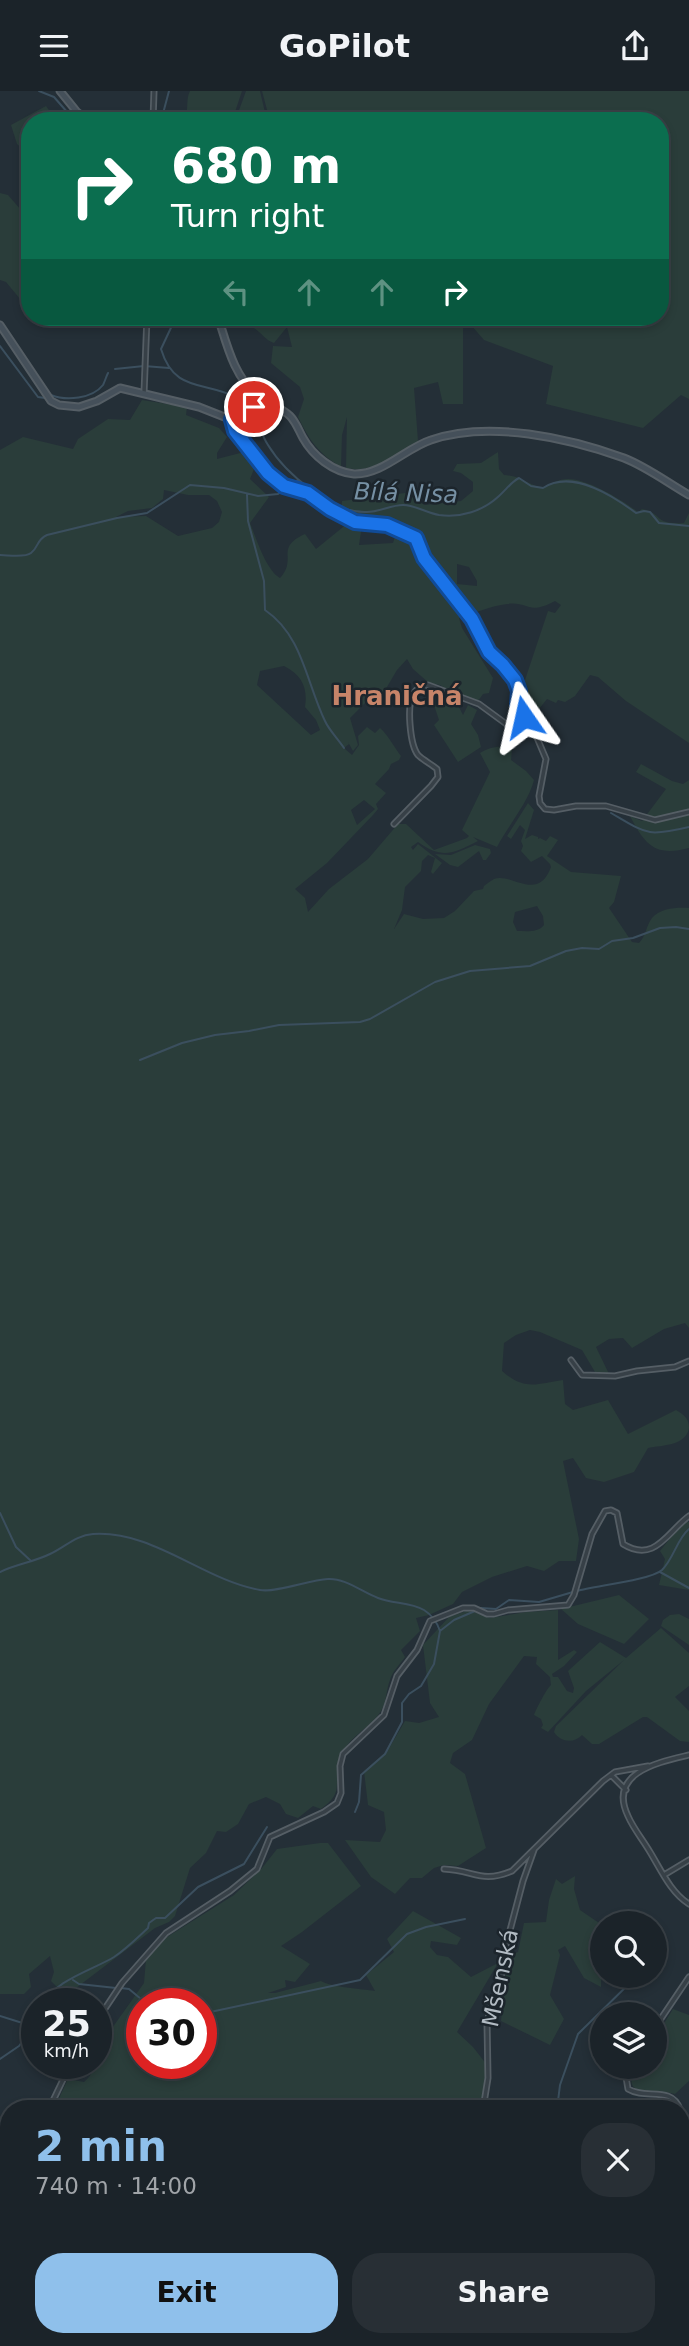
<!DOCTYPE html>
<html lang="en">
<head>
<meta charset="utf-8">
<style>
	:root { --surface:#1b2329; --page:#282f35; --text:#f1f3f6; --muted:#a0a4a8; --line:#394046; --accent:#8fc0eb }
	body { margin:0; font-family:"DejaVu Sans",sans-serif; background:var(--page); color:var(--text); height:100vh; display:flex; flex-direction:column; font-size:26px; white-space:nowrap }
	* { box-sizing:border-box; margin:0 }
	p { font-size:23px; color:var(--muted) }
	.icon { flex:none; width:38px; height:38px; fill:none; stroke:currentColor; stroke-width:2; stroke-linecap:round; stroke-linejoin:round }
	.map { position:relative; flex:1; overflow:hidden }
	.details { position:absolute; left:0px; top:2009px; width:690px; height:247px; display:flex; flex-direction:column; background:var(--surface); border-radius:28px 28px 0 0; box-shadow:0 4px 10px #0003,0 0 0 2px var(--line) }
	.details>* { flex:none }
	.hud { position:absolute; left:21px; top:21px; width:648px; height:214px; border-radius:28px; box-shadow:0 4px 10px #0003,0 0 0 2px var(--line); background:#0b6e4f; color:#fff; overflow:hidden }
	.fabs { position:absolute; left:590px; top:1820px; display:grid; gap:14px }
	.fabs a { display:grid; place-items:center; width:77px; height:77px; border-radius:50%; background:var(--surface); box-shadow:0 4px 10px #0003,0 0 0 2px var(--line); font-size:35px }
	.speed { position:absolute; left:21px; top:1897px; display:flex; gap:14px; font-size:35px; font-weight:700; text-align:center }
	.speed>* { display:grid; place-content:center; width:91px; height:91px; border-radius:50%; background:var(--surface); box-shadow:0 4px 10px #0003,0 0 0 2px var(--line); line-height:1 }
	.speed small { font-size:18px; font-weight:400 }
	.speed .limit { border:10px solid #d22; background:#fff; color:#111 }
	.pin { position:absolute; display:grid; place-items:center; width:60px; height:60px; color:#fff; margin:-30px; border:4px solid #fff; border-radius:50%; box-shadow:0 2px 7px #0007 }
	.me { position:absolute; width:77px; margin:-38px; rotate:349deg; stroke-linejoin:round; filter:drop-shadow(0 0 5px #0008) }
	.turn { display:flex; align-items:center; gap:24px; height:147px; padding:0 35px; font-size:32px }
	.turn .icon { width:91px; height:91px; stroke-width:2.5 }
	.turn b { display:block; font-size:49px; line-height:60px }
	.lanes { display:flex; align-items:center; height:66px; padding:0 35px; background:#0003; justify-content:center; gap:35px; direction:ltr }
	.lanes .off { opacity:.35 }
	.round { display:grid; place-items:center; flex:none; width:74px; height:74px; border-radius:28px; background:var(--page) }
	.head { display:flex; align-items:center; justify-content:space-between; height:119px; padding:0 35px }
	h1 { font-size:42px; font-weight:800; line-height:52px; color:var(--accent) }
	.cta { display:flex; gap:14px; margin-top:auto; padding:14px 35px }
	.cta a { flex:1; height:80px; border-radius:28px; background:var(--accent); color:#111; font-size:28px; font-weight:800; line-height:80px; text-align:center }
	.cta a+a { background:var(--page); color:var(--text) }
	header { display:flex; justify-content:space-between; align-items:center; height:91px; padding:0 35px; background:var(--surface); font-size:32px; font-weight:800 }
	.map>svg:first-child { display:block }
	.green { fill:#2a3d3a; fill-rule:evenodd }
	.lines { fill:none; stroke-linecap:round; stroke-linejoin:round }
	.stream { stroke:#3b4f5e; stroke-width:2 }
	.street-casing { stroke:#555e65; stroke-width:7 }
	.secondary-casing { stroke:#555e65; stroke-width:9 }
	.primary-casing { stroke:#434c53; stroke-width:10 }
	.street { stroke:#374047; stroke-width:3.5 }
	.secondary { stroke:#45505a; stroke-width:5 }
	.primary { stroke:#555f67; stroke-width:6 }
	.route-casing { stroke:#114b97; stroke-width:18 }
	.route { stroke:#1a73e8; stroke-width:12 }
	.labels { text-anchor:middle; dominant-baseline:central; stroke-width:5; stroke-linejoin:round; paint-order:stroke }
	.street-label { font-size:23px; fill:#b2bbc3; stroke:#1c252c }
	.water-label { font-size:24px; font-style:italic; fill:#7690a4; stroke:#1c252c }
	.quarter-label { font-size:26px; font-weight:bold; fill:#c78469; stroke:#1c252c }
</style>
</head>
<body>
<header><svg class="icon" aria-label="menu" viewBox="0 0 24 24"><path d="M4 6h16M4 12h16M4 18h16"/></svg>GoPilot<svg class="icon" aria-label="share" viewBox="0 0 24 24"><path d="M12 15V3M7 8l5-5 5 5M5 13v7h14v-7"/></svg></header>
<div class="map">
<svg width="689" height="2255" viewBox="0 0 689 2255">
	<rect width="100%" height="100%" fill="#242f37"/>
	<path class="green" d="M190,0H242L234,24L238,22L246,0H260L267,30H183C190,20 185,9 190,0Z
		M262,0H689V308L681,304L643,337L546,313L553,275L484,249L464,226H660V30H270Z
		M46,15L57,30H30V65L17,53L11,34Z
		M0,102L8,104L21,119L30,118V220L6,191L0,189Z
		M248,226H458L463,233V313H443L438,291L414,297L418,350C396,364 373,383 346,377L347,326L342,344L341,376C318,362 310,350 298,326L304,308L300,296L271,272L273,255L292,256L287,236L274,252C264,249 260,239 250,235Z
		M142,309L187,316L186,324L219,337L227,346L217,362V368L248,360L254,378L250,388L269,406L250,432C256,447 266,479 280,487C298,468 274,457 305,443L316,458L348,432L362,434L359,454L393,452L398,435C380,426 358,430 341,421L342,410L405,402L425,414L461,410L473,400V391L461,382L453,380L457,373L481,372L498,361L499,378L504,384C522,385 526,393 542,397C550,393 559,388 568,388C588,388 622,409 638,421L642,418C663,422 653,434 684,432L689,422V652L626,610L598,586L590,584L575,605L565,611L558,609L556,612L547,608L539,618L527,623C520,616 521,608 522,598L548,520L555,522L561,514L555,510C527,525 529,510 507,513C491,515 474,522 459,527L462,537L493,587L489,602L483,603L478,610L462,607L440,594L429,592L413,578L407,568L397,579L384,601L365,612L350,627L358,654L353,660L348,651L349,653L344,657L352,664L359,654L358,645L367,636L375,642L380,637C388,644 394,656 401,665L399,669L391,673L389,678L375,693L386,702L376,713L378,718L373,724L327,772L295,798L305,807L308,821L329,798L368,768L398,733H406L434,759L467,747L469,745L462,739L490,681L480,662C489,656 503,653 512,659L511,669L526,680L534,689C529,710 508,735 497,756L473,746L478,750C454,762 443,769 418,751L411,756L413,759L418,753L442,772L433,783L431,781L435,767L428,764L422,770L421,780L405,796L402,819L394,838L404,823L423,828L444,827L455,820L474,800L483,798L484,795C487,793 490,790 494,788C511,781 538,812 551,776L550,773L542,765L531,771L521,760L523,755L521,750L525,739L520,734L511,748L507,745L528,712L534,719L525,748L532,744L538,746V748L540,747L546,750L550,745L558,749L547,765L571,781L621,785L614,811L609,817L632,851L639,852C646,845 646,835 652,827C660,817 678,816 689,817V1237L685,1232L664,1238L632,1257L623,1247L609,1248L596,1256L609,1283L595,1281L582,1259L540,1241L530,1239L516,1244L504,1252L502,1280C525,1300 536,1293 563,1289L565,1313L573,1319L608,1309L628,1343L676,1319C684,1324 689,1327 689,1337C686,1355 662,1354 648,1357L634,1381L604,1391L586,1387L573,1367L563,1370L579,1448L576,1470H559L544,1480L527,1475L492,1486L462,1501L453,1513L429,1524L416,1527L420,1540L401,1559L405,1566C400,1573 392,1581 390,1589C386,1599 387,1610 381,1620C369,1639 345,1647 339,1670C333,1694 345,1701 321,1718L313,1715L298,1727L286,1723L280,1713L266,1706L249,1713L238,1733L226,1741L217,1740L206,1762L190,1777L175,1825L169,1831L155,1837L76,1897L57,1896L51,1890L54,1881L50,1865L29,1883L31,1896L24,1903H0V359L23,346L73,358L78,348L108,328L130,329ZM164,399L188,404H209L217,410L222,421L219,431L212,437L178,445L146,425L116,426L128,420L152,417L163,408ZM457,473L469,476L477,490V495L457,493ZM284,575C302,584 308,597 305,616L316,629L320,639L311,644L257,594L260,580ZM364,709L375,718L357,734L351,719ZM537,815L543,825L544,834C538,842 526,840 517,840L513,831L515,821Z
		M428,596C445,597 457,610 463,624L468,614L477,619L471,633L478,644L481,656L458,671L434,634L439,629Z
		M641,673L672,690L683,693L689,689V757C655,766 645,754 630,725L642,730L666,698L636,681Z
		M475,754L490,758L491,762L486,769H483L479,760L458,776L450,774L435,763L451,764Z
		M683,1431H689V1499L659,1494L665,1468L660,1460Z
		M619,1504L649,1528L624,1553L578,1533L561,1518Z
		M469,1519L490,1527L526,1521L558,1519V1569L574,1559L577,1561L564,1575L552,1583L553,1586H558L567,1600L573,1602L574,1597L568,1580L600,1551L626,1567L661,1537L689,1562V1595L675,1606L689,1620V1651L680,1650L647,1626H643L599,1653H592L582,1644C574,1653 560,1651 554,1641L556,1635L624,1569L586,1600L548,1641L541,1637L543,1634L541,1628L534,1624C536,1618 547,1597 551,1594L550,1586L536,1573L537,1566L524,1565L489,1613L472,1649L453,1662L450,1672L465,1683L486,1757L458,1775L444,1774L434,1777L422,1787H410L395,1803L371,1786L345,1749L380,1751L386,1739L384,1721L368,1714L364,1680L388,1659L405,1630L419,1632L439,1626L430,1612L423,1554L449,1526Z
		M679,1523L689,1528V1554L661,1535L663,1529L670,1524Z
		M320,1752H328L361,1795L302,1841L281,1855L310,1873L295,1891L285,1889L286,1896L268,1902H275L321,1890C330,1896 362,1898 375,1900L366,1884L394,1861L387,1848L413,1820L461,1847L457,1854L431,1850L430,1856L437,1864L448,1866L471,1886L498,1872L457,1941L473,1956L487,1974L480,2018H54L68,1988L84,1991L89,1986L112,1950L110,1940L144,1892L146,1868L167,1846L234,1804L262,1777L277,1758ZM142,1913H201V1972H142Z
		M575,1785L574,1798L580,1819L602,1834L601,1896L584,1887L565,1855L558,1859L560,1864L550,1904L564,1928L550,1954L501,1930L507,1865L518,1861L524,1832L546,1831L549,1809L556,1788L562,1793Z
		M673,1918L689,1924V1990L675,2003C656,1998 617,2008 637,1976H654L655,1947Z
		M689,2079V2255H538L541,2247H681V2089Z
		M9,2148V2247H60L56,2255H0V2149Z
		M141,2247H242L237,2253L206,2248L179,2255H156L141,2250Z
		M370,2247H416L412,2255H372Z"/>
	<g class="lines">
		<path class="stream" d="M39,0L54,6L75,30
			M161,30L169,0
			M176,226L161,258C174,301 202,290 236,306C243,309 246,310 250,315
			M0,255L38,306L45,307L51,304C66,310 92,308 103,294C105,290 106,286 108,282
			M115,278L144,275L169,277
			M253,320C259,331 261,344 268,354C285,382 333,423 367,421C379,421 391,414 403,414C415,414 427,422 439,424C461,427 483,420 499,405C506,399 511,391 519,387L531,395L543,397C572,378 612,404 636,422L644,420L650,421L659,432L689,435
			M247,404L248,430L264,490L265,519C303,545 306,591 325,630C329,639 338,648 344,657
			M0,464C8,464 25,467 31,462C39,456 36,449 47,444L117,427L147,422L190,394L224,397L258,405L278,403L298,389
			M611,722C647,743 647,746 689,736
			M140,969L182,952L215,944L249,940L279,934L360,931L370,928L435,891L470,880L530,875L566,860L582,857L599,858L612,850L633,847L660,837L676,836L689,838
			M0,1422L16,1456L31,1470
			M0,1481C16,1473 34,1471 50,1463C65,1456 76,1444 93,1443C153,1439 203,1489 260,1499C276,1502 309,1489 328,1488C345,1487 362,1501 378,1507C393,1513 410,1511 424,1519C432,1524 437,1531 440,1540
			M660,1481L689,1497
			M577,1500C594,1495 651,1489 662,1479C674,1467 677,1448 689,1438
			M481,1517L496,1518L509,1509L539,1511L573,1501
			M355,1721L359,1711L361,1684L385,1663L402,1631V1612L409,1603L421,1595L434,1573L440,1540L454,1529L475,1520
			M654,1870L667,1863
			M73,1889L79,1893L116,1897
			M121,1897L129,1898L147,1913
			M46,1913C50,1891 95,1878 114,1866C126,1858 137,1847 148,1837L149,1832L156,1827H165L198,1796L244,1773L267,1736
			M201,1923L360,1889L407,1843L426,1836L465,1828
			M0,1925L32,1935
			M0,1968L19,1955L37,1930
			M557,2018L560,1994L578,1943L637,1885
			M0,2056L9,2055"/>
		<g class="street-casing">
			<path id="street" d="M153,30L154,0
				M144,302L147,226
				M232,329L235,340L268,382L284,395L308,402L330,418L355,431L387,434L416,447L424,467L473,528L489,561L504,574L515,589L519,600L518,613L524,626L521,635
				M394,733L431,695L438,686L437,678C431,673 423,669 418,664C410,654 406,613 414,602C417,597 422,595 428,594L479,613L509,635H526L535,642L546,668L539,705L540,712L545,718L554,719L576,715H606L655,729L689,721
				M571,1269L582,1284L615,1285L637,1280L675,1276L689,1270
				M689,1664C660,1671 607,1681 628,1725C633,1737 643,1749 650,1761C661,1779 671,1802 689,1813
				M611,1684L626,1699
				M444,1778C474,1779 481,1793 512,1780L603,1690L615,1681L648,1675
				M664,1784L689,1769
				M96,1931L122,1892L166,1842L230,1800L257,1778L270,1746L324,1721L337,1712L341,1702L340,1675L343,1663L384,1624L397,1585L417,1559L430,1530L463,1517H474L487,1523H494L508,1519L568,1514L574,1504L592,1443L605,1420L611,1419L617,1422L623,1453C655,1473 668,1440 689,1425
				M654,1938L689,1886
				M631,1976L626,1986L628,1998C646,2009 671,1994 680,2018
				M49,2018L71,1972
				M483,2018L488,1987L487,1930L503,1879L504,1862L523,1790L534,1759
				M0,2073L9,2066
				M241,2255L247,2247
				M431,2255L438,2249
				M463,2255L472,2247"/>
		</g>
		<g class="secondary-casing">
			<path id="secondary" d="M60,0L77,21L88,30
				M218,226C227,254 234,286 258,305C268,313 281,316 290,325C296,331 299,340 303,347C313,365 333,381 354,383C382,384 406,357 431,349C489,329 569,347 624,367C647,376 668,392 689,404
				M0,234L51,310L59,314L79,316L97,310L120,297L199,316L232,329L254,316L262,308"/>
		</g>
		<g class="primary-casing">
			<path id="primary" d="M681,2051L689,2037
				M492,2247L496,2255
				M500,2255L513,2247"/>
		</g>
		<use href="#street" class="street"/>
		<use href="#secondary" class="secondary"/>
		<use href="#primary" class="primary"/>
	</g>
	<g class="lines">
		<g class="route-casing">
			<path id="route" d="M254,316L232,329L235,340L268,382L284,395L308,402L330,418L355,431L387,434L416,447L424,467L472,528L489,561L503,574L515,589L519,600L518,613L524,626"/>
		</g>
		<use href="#route" class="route"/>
	</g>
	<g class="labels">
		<g class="street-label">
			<text transform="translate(500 1887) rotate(-78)">Mšenská</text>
		</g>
		<g class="water-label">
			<text transform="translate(406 402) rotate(2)">Bílá Nisa</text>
		</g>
		<g class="quarter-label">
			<text x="397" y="605">Hraničná</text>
		</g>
	</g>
</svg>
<div class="fabs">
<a><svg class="icon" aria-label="search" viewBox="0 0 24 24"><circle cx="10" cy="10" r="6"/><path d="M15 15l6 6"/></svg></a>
<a><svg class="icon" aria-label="layers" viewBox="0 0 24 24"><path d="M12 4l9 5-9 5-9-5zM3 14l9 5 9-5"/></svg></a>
</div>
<div class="speed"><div>25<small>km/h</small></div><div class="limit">30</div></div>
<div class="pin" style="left:254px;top:316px;background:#d93025"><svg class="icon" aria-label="arrive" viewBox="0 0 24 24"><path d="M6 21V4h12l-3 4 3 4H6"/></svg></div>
<svg class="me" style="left:524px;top:626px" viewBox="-20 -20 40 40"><path d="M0-17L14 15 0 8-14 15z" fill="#1a73e8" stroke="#fff" stroke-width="4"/></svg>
<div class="hud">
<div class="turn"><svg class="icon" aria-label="right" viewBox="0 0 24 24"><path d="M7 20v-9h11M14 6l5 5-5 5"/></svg><div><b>680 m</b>Turn right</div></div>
<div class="lanes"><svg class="icon off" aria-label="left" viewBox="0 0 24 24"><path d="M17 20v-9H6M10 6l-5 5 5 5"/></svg><svg class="icon off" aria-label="ahead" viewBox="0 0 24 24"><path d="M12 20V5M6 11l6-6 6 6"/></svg><svg class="icon off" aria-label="ahead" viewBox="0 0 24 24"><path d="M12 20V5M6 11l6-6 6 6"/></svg><svg class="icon" aria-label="right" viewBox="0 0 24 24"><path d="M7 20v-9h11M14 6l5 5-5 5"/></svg></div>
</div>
<section class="details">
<div class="head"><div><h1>2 min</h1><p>740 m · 14:00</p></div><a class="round"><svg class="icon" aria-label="close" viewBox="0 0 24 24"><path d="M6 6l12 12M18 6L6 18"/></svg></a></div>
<div class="cta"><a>Exit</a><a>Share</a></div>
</section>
</div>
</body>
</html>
